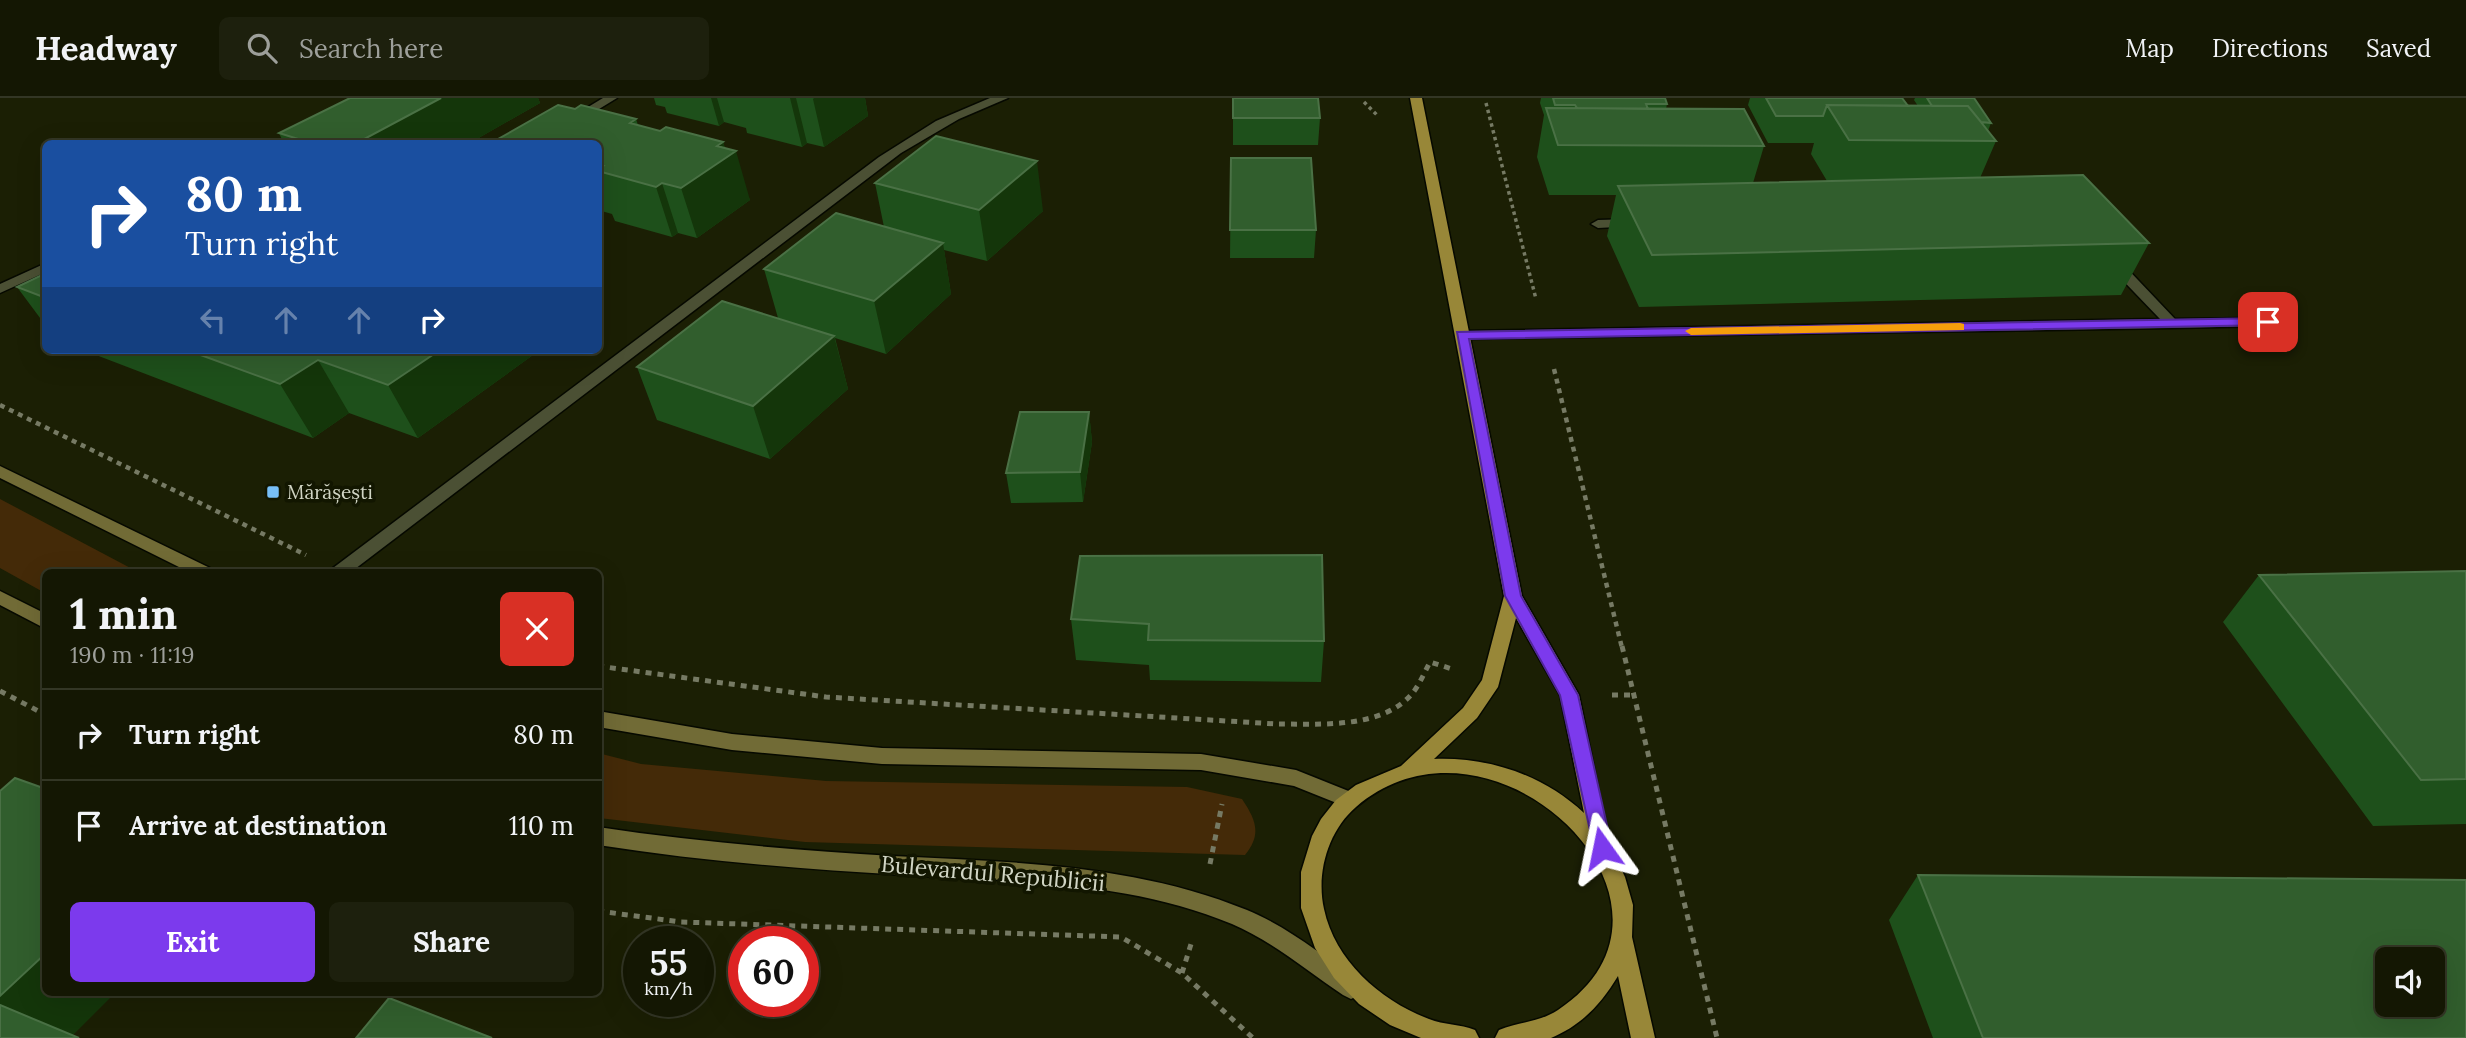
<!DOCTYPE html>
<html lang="en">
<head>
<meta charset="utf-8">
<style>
	:root { --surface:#141703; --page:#1d200d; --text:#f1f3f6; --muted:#9d9f9a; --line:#333625; --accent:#7c3aed }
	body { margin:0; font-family:Lora,serif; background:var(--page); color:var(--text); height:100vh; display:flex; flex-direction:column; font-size:26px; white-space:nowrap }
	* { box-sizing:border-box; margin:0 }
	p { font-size:23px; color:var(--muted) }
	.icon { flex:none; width:38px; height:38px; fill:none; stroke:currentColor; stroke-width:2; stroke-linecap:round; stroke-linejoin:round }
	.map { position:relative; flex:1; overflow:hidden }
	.panel { position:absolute; left:42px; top:471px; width:560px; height:427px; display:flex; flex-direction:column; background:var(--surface); border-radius:10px; box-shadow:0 7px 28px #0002,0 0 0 2px var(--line) }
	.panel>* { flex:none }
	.hud { position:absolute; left:42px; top:42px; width:560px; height:214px; border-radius:10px; box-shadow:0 7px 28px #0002,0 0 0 2px var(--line); background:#1a4fa0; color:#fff; overflow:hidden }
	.tools { position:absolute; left:2375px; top:849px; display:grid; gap:14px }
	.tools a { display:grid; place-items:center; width:70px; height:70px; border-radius:10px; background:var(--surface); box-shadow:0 7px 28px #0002,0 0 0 2px var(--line); font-size:35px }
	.speed { position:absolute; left:623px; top:828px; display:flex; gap:14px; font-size:35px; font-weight:700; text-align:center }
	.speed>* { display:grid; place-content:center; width:91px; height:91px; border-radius:50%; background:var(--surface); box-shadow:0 7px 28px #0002,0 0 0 2px var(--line); line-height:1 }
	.speed small { font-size:18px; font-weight:400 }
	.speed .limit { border:10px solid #d22; background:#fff; color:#111 }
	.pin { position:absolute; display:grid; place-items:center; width:60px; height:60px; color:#fff; margin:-30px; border-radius:14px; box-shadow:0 4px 10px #0006 }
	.me { position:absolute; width:77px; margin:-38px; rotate:348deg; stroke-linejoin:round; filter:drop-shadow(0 0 5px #0008) }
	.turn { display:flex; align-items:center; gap:24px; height:147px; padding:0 28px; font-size:32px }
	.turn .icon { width:91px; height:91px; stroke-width:2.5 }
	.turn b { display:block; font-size:49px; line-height:60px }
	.lanes { display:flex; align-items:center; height:66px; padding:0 28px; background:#0003; justify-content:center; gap:35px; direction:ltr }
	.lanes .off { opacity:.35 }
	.round { display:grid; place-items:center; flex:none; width:74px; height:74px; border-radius:10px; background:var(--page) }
	.overview { display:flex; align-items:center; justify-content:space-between; height:119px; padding:0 28px }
	h1 { font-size:42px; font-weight:800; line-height:52px }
	.primary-button { display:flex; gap:14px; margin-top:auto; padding:14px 28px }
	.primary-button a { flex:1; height:80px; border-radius:10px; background:var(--accent); color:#fff; font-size:28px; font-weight:800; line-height:80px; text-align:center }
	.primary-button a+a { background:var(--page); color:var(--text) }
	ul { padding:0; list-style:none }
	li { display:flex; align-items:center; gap:21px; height:91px; padding:0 28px; border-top:2px solid var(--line) }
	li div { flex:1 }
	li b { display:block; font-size:26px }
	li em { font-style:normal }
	header { display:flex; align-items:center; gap:42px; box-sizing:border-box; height:98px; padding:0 35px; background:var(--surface); border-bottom:2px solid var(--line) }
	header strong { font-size:33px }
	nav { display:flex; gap:38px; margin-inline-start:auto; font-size:24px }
	.search { width:490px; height:63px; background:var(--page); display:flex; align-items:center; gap:18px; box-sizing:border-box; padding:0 24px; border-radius:10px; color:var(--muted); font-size:26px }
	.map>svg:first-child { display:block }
	.green { fill:#442a08 }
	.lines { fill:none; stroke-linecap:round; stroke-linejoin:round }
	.lane-casing { stroke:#060900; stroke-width:3 }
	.street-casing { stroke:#060900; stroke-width:3 }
	.secondary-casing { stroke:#060900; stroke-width:3 }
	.primary-casing { stroke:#060900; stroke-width:3 }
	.path-far2 { stroke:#767a64; stroke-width:3.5; stroke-dasharray:3.5 3.5; stroke-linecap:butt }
	.path-far1 { stroke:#767a64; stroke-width:4.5; stroke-dasharray:5 5; stroke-linecap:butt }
	.path { stroke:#767a64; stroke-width:5; stroke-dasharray:6 6; stroke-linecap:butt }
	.lane { fill:#4b5034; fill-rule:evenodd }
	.street { fill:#4b5034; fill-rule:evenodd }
	.secondary { fill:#716b36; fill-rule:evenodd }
	.primary { fill:#988738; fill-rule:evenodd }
	.wall { fill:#1e501b }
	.shaded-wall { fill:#14360a }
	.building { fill:#315e2d; stroke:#4a7145; stroke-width:2; fill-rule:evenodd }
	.route { fill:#7c3aed; stroke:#51269a; stroke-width:2 }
	.slow { fill:#f59e0b }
	.poi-dot { fill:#77bff7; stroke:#121600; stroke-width:2.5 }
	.labels { text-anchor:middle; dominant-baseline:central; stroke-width:7; stroke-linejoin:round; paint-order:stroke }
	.poi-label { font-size:19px; fill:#d1d5c4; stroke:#121600; text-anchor:start }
	.near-street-label { font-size:23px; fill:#d1d5c4; stroke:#121600 }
</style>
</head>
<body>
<header>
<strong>Headway</strong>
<div class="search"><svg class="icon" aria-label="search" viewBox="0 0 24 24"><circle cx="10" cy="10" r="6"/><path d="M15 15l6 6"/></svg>Search here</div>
<nav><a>Map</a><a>Directions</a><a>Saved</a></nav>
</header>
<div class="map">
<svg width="2466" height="940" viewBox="0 0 2466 940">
	<rect width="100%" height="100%" fill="#1b1f04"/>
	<path class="green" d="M0,401L138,474H46L45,495L0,470Z
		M598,655L641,666L826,683L1187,689L1242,701C1256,722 1262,736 1245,757L805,744L599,720Z"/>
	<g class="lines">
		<g class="lane-casing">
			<path id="lane" d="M1631,121L1638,125L1636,128L1598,130L1591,126L1598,122Z
				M2114,161L2119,162L2175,221L2268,220L2275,224L2268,228L2172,230L1462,241L1455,237L1462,233L2160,221L2109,168L2107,165Z"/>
		</g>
		<g class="street-casing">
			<path id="street" d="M603,0H617L542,46H527Z
				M990,0H1008L959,21L901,55L351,474H330L333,470L879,59L936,23Z
				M46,165V174L0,195V186Z"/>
		</g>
		<g class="secondary-casing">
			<path id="secondary" d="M0,368L210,470L213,474H189L0,380Z
				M0,493L46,516V531L0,507Z
				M598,613L732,636L882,650L1201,656L1296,672L1356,696L1359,702L1356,708L1349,710L1294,688L1201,672L882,666L732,652L598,629Z
				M598,729C696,744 795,752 893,758C1013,764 1135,766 1247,812C1288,829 1323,858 1359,883L1362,890L1359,897L1351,901L1343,897C1307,873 1272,843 1232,826C1129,783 1013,783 904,777C801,771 700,763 598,747Z"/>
		</g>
		<g class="primary-casing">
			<path id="primary" d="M1410,0H1422L1522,498L1579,597L1610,748L1625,779L1633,807L1632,839L1655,940H1631L1618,878C1601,906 1582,927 1551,940H1495L1499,932C1519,924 1540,924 1558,912C1717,807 1492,592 1356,709C1328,733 1316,775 1324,811C1335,863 1381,903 1429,921C1444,927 1460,926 1475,932L1479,940H1421L1390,927L1359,906L1334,880L1315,850L1301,810V774L1312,738L1321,721L1336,702L1356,687L1401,668L1463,610L1482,582L1504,498ZM1516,520L1560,597L1584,715C1543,677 1490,659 1434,661L1477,620L1498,589Z"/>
		</g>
		<path class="path-far2" d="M1364,4L1377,17
			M1486,5L1536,201"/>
		<path class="path-far1" d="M1554,271L1622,550
			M0,307L306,457"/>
		<path class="path" d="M1622,548L1717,940
			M598,568L826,599L1277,626C1319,626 1380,631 1411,597C1419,588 1424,575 1430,564L1452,571
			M0,593L46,617
			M1612,597H1635
			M1210,766L1222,706
			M598,813L681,824L1121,839L1182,875L1253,940
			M1182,875L1192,843"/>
		<use href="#lane" class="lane"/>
		<use href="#street" class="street"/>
		<use href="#secondary" class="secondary"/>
		<use href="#primary" class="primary"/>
	</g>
	<path class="wall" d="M350,0H538L540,5L468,46H284L279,35Z
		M654,0H865L868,18L824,49L807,45L802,49L747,35L746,30L724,24L719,28L667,15L665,9L656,7Z
		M1233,0L1320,20L1318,47H1233Z
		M1541,0H1665L1667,6L1666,11L1764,48L1753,85L1827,83L1811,56L1814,45H1768L1748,7L1750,0H1902L1908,8H1918L1914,2L1915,0H1974L1991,25L1988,33L1996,43L1980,80L2149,145L2121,197L1639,209L1607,138L1616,97H1549L1537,59L1544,17L1540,5Z
		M575,11L636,21L638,27L660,33L723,44L725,50L750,102L697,140L678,135L672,139L615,123L612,116L598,112V46H502L500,40Z
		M1231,60L1316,132L1314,160H1230Z
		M875,85L1043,113L987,163L944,152L951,196L886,256L835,240L848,291L770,361L657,322L637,269L778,220L764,171L884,129Z
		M46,175V228L17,189Z
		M83,252H540L418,340L349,315L313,340Z
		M1089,314L1092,344L1083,404L1011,405L1006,375Z
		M1080,458L1324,543L1321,584L1150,582L1149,567L1076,562L1071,521Z
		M2466,473V726L2373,728L2223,524L2259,477Z
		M1918,777L2466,940H1933L1889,822Z"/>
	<path class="shaded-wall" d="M441,0H538L540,5L468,46H355Z
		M711,0H717L724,24L719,28Z
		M790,0H796L807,45L802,49Z
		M814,0H865L868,18L824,49L813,1Z
		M723,44L727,58L736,53L750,102L697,140L681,90L717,48Z
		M1037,63L1043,113L987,163L979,112Z
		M662,85L678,135L672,139L656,89Z
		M943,145L951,196L886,256L874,203Z
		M598,196L603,207L598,210Z
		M834,238L848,291L770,361L753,308Z
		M440,252H540L418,340L388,287Z
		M318,262L349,315L313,340L280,286Z
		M1089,314L1092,344L1083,404L1080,374Z
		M46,855V894H116L70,940L0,909V898Z"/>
	<path class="building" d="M350,0H441L355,46H314L279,35Z
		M1233,0H1318L1320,20H1233Z
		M1553,0H1665L1667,6H1646L1648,11L1577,10L1575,7H1555Z
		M1766,0H1902L1908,8L1827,7L1823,18H1776Z
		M1927,0H1974L1991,25L1981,24L1968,8H1932Z
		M558,7L575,11L581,7L636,21L630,25L660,33L666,29L723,44L717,48L736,53L681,90L662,85L656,89L598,73V71L603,68L598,67V46H515L517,45L500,40Z
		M1827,7L1968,8L1996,43L1849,42Z
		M1546,10L1744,11L1764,48L1558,47Z
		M936,38L1037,63L979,112L875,85Z
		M1231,60H1311L1316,132H1230Z
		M2083,77L2149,145L1652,157L1618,88Z
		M836,115L943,145L874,203L764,171Z
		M46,175V200L17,189Z
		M722,203L834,238L753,308L637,269Z
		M187,252H440L388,287L318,262L280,286Z
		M1020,314H1089L1080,374L1006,375Z
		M1322,457L1324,543L1148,542L1149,526L1071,521L1080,458Z
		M2466,473V681L2421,682L2259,477Z
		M15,680L46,691V855L0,898V693Z
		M1918,777L2466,782V940H1983ZM2387,861H2432V906H2387Z
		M389,900L492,940H356Z
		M0,907L79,940H0Z"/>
	<path class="route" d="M2268,220L2273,222V227L1469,241L1521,498L1578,597L1612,750L1609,755H1595L1560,597L1505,498L1457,234Z"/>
	<path class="slow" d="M1960,225L1964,226V232L1691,237L1685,233L1691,230Z"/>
	<rect class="poi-dot" x="266" y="387" width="14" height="14" rx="3.5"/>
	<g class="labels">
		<g class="poi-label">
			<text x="287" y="394">Mărășești</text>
		</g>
		<g class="near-street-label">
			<text transform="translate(993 775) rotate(5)">Bulevardul Republicii</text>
		</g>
	</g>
</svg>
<div class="tools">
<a><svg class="icon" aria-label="sound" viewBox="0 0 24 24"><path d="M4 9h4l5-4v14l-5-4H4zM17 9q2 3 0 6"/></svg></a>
</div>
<div class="speed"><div>55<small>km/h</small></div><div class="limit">60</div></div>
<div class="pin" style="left:2268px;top:224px;background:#d93025"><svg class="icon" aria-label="arrive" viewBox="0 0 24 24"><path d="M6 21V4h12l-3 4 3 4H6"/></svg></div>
<svg class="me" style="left:1602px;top:750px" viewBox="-20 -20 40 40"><path d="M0-17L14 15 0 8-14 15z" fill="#7c3aed" stroke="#fff" stroke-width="4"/></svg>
<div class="hud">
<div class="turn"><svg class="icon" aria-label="right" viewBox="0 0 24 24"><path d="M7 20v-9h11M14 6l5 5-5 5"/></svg><div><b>80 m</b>Turn right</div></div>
<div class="lanes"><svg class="icon off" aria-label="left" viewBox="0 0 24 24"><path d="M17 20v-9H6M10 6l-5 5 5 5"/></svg><svg class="icon off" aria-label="ahead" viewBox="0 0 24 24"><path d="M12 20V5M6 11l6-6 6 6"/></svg><svg class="icon off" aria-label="ahead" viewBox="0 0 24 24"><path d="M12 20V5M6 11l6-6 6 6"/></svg><svg class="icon" aria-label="right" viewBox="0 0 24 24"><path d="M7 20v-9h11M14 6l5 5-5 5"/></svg></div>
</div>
<section class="panel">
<div class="overview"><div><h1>1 min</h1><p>190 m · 11:19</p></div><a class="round" style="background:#d93025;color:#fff"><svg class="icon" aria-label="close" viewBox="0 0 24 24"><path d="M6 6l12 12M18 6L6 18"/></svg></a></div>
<ul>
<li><svg class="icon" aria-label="right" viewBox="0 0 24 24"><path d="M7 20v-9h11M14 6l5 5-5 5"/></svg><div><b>Turn right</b></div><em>80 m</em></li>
<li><svg class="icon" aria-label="arrive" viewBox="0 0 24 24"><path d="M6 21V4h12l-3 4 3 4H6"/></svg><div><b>Arrive at destination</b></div><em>110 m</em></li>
</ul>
<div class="primary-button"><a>Exit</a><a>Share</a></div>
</section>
</div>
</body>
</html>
